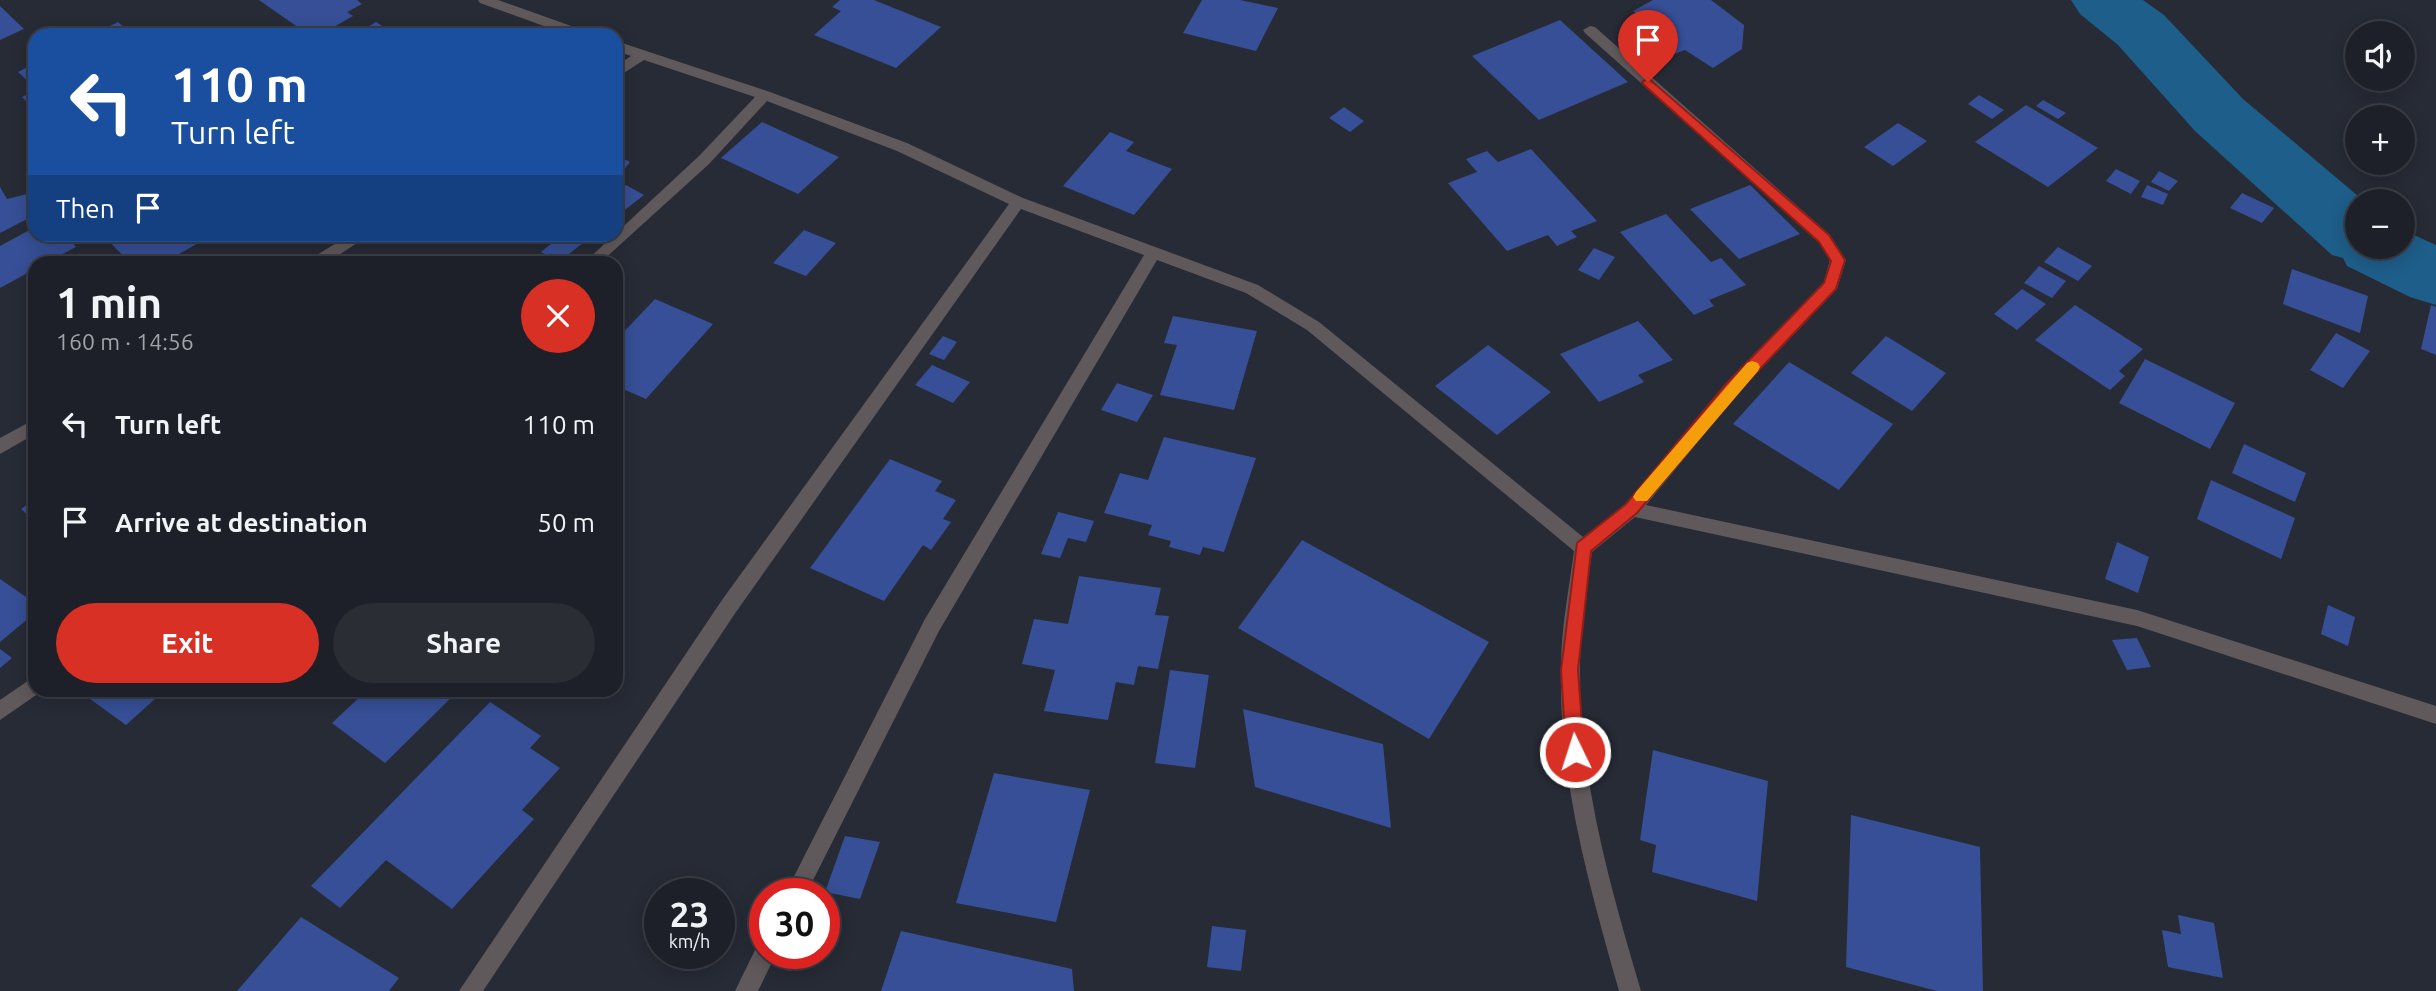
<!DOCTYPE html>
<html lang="en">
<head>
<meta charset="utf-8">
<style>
	:root { --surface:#1d2028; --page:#2a2d34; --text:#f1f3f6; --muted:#a0a3a8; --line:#3b3e45; --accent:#d93025 }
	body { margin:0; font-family:Ubuntu,sans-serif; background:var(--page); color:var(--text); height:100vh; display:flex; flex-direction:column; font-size:26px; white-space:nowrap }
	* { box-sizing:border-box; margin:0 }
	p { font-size:23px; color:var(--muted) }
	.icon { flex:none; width:38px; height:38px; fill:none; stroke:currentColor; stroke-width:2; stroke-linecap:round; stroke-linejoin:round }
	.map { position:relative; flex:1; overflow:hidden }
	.details { position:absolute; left:28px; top:256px; width:595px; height:441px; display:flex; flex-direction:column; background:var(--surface); border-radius:21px; box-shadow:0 4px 18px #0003,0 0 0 2px var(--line) }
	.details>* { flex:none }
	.top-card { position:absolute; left:28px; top:28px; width:595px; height:214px; border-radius:21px; box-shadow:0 4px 18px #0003,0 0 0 2px var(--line); background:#1a4fa0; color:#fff; overflow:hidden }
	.tools { position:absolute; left:2345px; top:21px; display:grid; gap:14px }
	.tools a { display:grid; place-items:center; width:70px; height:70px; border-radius:50%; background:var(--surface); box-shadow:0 4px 18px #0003,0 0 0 2px var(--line); font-size:35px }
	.speed { position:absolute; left:644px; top:878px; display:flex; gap:14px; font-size:35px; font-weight:700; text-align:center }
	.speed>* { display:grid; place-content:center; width:91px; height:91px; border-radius:50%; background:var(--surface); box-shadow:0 4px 18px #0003,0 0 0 2px var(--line); line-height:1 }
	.speed small { font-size:18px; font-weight:400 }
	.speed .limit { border:10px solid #d22; background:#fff; color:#111 }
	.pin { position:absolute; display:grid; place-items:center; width:60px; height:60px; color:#fff; margin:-72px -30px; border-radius:50% 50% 50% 0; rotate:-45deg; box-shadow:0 0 7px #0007 }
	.pin .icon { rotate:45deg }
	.me { position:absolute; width:77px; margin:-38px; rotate:356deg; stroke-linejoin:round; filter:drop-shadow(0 0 5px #0008) }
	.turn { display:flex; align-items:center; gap:24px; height:147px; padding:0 28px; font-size:32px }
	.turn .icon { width:91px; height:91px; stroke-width:2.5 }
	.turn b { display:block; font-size:49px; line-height:60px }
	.then { display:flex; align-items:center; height:66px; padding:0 28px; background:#0003; gap:14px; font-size:26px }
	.round { display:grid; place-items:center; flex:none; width:74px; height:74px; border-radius:37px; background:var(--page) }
	.summary { display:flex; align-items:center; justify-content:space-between; height:119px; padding:0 28px }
	h1 { font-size:42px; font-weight:600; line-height:52px }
	.action { display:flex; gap:14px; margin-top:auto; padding:14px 28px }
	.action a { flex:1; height:80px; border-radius:42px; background:var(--accent); color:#fff; font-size:28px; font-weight:600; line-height:80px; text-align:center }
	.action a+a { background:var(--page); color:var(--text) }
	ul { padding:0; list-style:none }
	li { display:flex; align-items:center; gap:21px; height:98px; padding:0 28px }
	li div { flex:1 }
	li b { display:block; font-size:26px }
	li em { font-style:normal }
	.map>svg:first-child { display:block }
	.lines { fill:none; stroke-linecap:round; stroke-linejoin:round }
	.river { fill:#1e5e8a; fill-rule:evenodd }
	.building { fill:#364f96 }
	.minor { fill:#60595b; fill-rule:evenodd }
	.route { fill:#d93025; stroke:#8d1f18; stroke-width:2 }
	.slow { fill:#f59e0b }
</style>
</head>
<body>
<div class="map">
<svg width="2436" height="991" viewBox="0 0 2436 991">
	<rect width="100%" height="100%" fill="#272b36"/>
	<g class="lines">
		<path class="river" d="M2071,0H2143L2164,15L2243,99L2364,201H2357V247H2403V230L2436,245V305L2410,297L2347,266L2343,258L2332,255L2195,131L2118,45L2080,14Z"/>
	</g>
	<path class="building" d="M259,0H357L362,4L347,12L353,16L320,35H309Z
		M840,0H874L941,27L896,68L814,35L841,11L832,7Z
		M1202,0H1240L1278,8L1256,51L1183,33Z
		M1653,0H1711L1744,25L1742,49L1713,68L1685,50L1671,55L1652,41L1662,32L1633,11Z
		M0,6L24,29L0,40Z
		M1560,20L1628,82L1539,120L1472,56Z
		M118,22L133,35H92Z
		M376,22L387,29L376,35H354Z
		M35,63V88L18,72Z
		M35,91V110L22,97Z
		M1979,95L2004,110L1992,119L1968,104Z
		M2043,100L2066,113L2058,119L2036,106Z
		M2026,105L2098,148L2048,187L1975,142Z
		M1344,107L1364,121L1350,132L1329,118Z
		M762,122L839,157L798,194L721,158Z
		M1898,123L1927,141L1893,166L1864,147Z
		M1110,132L1134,142L1126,151L1172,169L1134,215L1063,186Z
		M1531,149L1597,221L1571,231L1577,237L1557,246L1548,235L1507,251L1448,183L1477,172L1466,159L1487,151L1498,162Z
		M616,155L630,162L616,180Z
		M2116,169L2140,181L2131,194L2106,181Z
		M2159,171L2178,181L2169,191L2151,182Z
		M626,185L644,195L616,217V193Z
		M1750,185L1800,234L1739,259L1690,209Z
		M2147,185L2168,194L2163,205L2141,197Z
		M0,187L7,199L31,193L35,200V215L0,233Z
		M2242,193L2274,208L2262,223L2230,208Z
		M1666,214L1711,262L1721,258L1746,285L1709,300L1714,306L1694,315L1620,232Z
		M35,227V234H65L76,247L47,262H35V269L0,288V246Z
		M804,230L836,243L806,276L773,263Z
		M102,234H214L165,262H129Z
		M510,234H541L524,242Z
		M563,234H594L559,262L541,252Z
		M2058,247L2092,266L2078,281L2044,262Z
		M1594,248L1615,257L1599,280L1578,270Z
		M2039,266L2066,281L2052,298L2024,283Z
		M2292,269L2368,296L2360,333L2283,304Z
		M2022,289L2046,304L2017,330L1994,314Z
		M655,299L713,324L646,399L616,386V340Z
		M2075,305L2143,349L2119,371L2125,376L2110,390L2035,340Z
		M2431,305L2436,307V355L2421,349Z
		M1173,316L1257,331L1234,410L1160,395L1177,345L1164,343Z
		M1638,321L1673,360L1638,375L1644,382L1599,402L1560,354Z
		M2336,333L2370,351L2343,388L2310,370Z
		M943,336L957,342L944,360L929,354Z
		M1886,336L1946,373L1912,411L1851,373Z
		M1488,345L1551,392L1497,435L1435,386Z
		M2145,359L2235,403L2210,449L2119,403Z
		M1789,362L1893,424L1839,490L1733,424Z
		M932,365L970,382L953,403L915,385Z
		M1117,383L1153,395L1137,422L1101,410Z
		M1164,437L1256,458L1224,552L1203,547L1200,555L1169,547L1171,541L1148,535L1152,525L1104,513L1120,473L1148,480Z
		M2244,444L2306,473L2295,502L2232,473Z
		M890,459L942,481L935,491L956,500L943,519L951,522L931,550L923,545L884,601L810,568Z
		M2211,480L2295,518L2281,559L2197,519Z
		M35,499V522L21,509Z
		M1058,512L1094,521L1086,542L1068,538L1060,558L1041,554Z
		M1302,540L1489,642L1429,739L1238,628Z
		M2117,542L2149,557L2138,593L2105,579Z
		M1079,576L1161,588L1155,615L1169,616L1158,669L1138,666L1134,685L1116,682L1108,720L1044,711L1055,670L1022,664L1034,619L1068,624Z
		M0,579L35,603V613L0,642Z
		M2328,605L2355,617L2348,646L2321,634Z
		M2137,638L2151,667L2127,670L2112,640Z
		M0,649L12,658L0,668Z
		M1170,670L1209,675L1195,768L1155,763Z
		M101,690H165L126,725L90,699Z
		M367,690H453L457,692L385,763L332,723Z
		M490,702L541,736L530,748L560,768L522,810L534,819L452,909L386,860L340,908L311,886Z
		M1243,709L1383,744L1391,828L1255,787Z
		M1653,750L1768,781L1757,901L1652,872L1656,845L1640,840Z
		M994,773L1090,790L1056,922L956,903Z
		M1851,815L1980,847L1983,991H1937L1846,967Z
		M845,836L880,842L860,899L825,892Z
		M2178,915L2214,923L2223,978L2168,967L2162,930L2181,934Z
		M301,917L399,978L389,991H237Z
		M1212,926L1246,930L1241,971L1207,967Z
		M901,931L1072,969L1074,991H881Z"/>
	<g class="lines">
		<path class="minor" d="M478,0H498L588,32L590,35H569L480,3Z
			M1590,26L1595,27L1829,234L1846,260L1837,289L1737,394L1646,505L2137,610L2436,706V724L2137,626L1635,517L1592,552C1587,590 1580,629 1580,668C1579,779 1610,886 1641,991H1619C1589,885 1558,778 1561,667C1561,628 1569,590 1574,551L1307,330L1246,293L1157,260L939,631L806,894H785L925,619L1144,255L1021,209L736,612L483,991H459L722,600L1009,204L897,151L767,101L709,164L601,262H585L699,156L755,97L644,60L616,78V66L631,56L616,51V41L770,92L907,143L1023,198L1258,285L1319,322L1583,537L1626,504L1725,384L1824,282L1830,260L1819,242L1585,33L1583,30Z
			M351,234H371L328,262H310L312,258Z
			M35,419V434L0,454V438Z
			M35,676V690L42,691L0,720V700Z
			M765,943V954H776L758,991H735L757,946Z"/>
	</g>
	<path class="route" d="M1648,78L1829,235L1845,260L1836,289L1737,393L1637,513L1591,551L1578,670L1584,752L1581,758L1575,761L1569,758L1566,752L1561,670L1577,543L1626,504L1726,384L1824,283L1831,261L1819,242L1644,85L1642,82Z"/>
	<path class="slow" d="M1752,361L1758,363L1760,367L1758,371L1647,501H1636L1633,497L1636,492L1747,363Z"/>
</svg>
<div class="tools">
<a><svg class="icon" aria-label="sound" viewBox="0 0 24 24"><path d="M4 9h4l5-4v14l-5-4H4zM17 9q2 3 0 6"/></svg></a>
<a>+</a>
<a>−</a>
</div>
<div class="speed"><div>23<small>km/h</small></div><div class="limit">30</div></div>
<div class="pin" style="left:1648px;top:82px;background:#d93025"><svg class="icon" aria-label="arrive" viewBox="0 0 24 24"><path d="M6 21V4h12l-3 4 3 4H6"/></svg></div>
<svg class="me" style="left:1575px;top:752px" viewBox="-20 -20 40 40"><circle r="17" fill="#d93025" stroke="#fff" stroke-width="3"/><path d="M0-11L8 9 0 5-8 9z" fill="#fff"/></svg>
<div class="top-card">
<div class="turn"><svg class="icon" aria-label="left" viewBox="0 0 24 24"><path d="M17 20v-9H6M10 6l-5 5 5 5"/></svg><div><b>110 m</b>Turn left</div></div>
<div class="then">Then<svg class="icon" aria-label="arrive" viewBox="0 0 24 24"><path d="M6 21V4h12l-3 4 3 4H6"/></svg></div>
</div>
<section class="details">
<div class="summary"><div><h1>1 min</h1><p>160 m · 14:56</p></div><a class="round" style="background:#d93025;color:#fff"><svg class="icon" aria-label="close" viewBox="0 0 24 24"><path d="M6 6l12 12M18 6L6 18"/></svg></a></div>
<ul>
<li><svg class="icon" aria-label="left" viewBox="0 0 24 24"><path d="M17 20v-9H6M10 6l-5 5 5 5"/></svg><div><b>Turn left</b></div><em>110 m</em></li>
<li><svg class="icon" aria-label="arrive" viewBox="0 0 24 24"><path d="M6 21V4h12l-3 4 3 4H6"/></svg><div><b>Arrive at destination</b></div><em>50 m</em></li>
</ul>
<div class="action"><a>Exit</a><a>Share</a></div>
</section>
</div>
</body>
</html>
